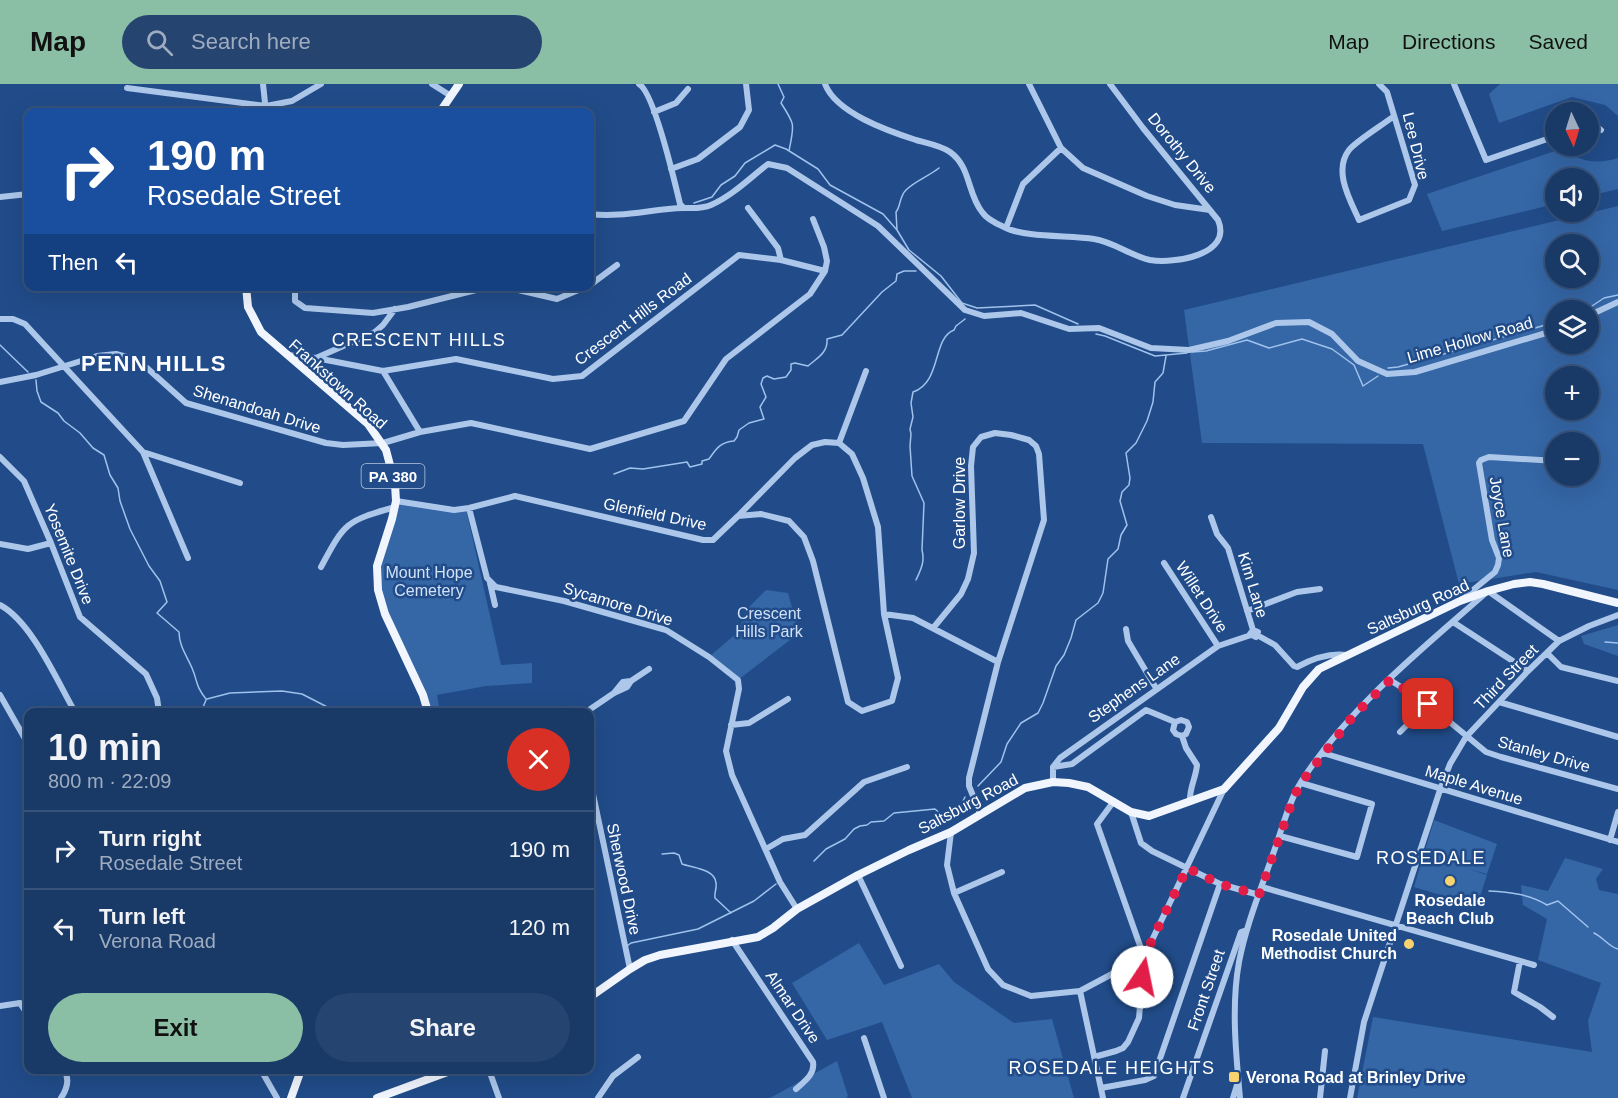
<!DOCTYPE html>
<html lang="en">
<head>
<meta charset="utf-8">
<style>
	:root { --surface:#193967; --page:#264470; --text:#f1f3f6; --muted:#9facc0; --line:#37537b; --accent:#8abfa5 }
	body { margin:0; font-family:Arial,sans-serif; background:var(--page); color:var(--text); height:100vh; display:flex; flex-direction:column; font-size:22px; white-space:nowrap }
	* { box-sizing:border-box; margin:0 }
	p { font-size:20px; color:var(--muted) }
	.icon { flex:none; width:33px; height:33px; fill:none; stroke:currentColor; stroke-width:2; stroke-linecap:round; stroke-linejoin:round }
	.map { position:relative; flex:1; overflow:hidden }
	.drawer { position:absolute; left:24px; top:624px; width:570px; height:366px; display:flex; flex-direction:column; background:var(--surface); border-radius:12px; box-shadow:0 6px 24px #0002,0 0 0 2px var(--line) }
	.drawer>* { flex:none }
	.hud { position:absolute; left:24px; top:24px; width:570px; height:183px; border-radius:12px; box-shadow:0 6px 24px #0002,0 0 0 2px var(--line); background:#1a4fa0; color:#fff; overflow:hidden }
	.needle { width:39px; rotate:176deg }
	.controls { position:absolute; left:1545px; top:18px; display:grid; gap:12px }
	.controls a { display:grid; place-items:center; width:54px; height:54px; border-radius:50%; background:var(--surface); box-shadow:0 6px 24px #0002,0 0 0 2px var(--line); font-size:30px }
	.pin { position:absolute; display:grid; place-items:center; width:51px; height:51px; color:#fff; margin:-26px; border-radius:12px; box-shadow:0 3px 9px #0006 }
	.me { position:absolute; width:66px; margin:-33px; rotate:11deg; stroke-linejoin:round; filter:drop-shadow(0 0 4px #0008) }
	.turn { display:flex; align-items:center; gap:21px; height:126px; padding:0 24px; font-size:27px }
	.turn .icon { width:78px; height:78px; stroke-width:2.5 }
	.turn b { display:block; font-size:42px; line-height:51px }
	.then { display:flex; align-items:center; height:57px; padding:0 24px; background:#0003; gap:12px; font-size:22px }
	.round { display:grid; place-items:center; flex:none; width:63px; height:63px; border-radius:32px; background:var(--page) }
	.summary { display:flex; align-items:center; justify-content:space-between; height:102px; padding:0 24px }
	h1 { font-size:36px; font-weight:700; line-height:45px }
	.primary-button { display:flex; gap:12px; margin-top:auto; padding:12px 24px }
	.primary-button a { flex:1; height:69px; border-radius:36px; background:var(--accent); color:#111; font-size:24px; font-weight:700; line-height:69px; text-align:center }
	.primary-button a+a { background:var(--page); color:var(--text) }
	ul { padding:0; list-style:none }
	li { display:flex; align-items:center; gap:18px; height:78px; padding:0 24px; border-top:2px solid var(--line) }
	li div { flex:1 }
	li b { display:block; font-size:22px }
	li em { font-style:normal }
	header { display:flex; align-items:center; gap:36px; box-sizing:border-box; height:84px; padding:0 30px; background:var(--accent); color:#111 }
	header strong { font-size:28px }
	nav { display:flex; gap:33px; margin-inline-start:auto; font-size:21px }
	.search { width:420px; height:54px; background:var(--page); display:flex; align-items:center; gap:15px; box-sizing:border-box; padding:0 21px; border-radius:33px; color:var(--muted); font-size:22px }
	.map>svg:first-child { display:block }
	.green { fill:#3566a6; fill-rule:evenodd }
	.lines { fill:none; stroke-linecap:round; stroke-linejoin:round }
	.stream { stroke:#a0c2ec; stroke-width:1.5 }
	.minor { stroke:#acc7ea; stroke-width:6 }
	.major { stroke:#f1f6fe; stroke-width:8 }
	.route { stroke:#e11d48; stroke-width:10; stroke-dasharray:0 18 }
	.poi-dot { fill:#f7d26e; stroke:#214c89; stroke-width:2 }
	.labels { text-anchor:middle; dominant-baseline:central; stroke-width:5; stroke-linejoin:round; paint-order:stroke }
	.shield { fill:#214c89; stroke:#bcc9dc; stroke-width:1.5 }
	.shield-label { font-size:15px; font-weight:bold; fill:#fff }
	.street-label { font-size:16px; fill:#fff; stroke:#214c89 }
	.park-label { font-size:16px; fill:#d1e2f8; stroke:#214c89 }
	.poi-label { font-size:16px; font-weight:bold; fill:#fff; stroke:#214c89 }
	.neighbourhood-label { font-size:18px; letter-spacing:1.5px; fill:#fff; stroke:#214c89 }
	.district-label { font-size:22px; font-weight:bold; letter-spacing:1.5px; fill:#fff; stroke:#214c89 }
</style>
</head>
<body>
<header>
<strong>Map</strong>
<div class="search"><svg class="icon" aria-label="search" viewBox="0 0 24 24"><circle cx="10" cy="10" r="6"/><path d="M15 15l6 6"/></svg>Search here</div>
<nav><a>Map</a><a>Directions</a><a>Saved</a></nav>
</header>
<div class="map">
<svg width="1618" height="1014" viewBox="0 0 1618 1014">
	<rect width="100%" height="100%" fill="#214c89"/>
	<path class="green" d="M1500,0H1618V32L1605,21L1572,13L1499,39L1489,10Z
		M1564,64C1578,79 1600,80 1618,74V105L1589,112L1588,94H1556L1555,120L1442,147L1427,110Z
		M1618,122V506L1536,488L1459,500L1423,360L1202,359L1184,226ZM1556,160H1588V194H1556ZM1556,226H1588V260H1556ZM1556,292H1588V326H1556ZM1556,358H1588V392H1556Z
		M396,417L466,425L501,581L532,579V599L486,602L437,611L440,628H428L376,500Z
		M766,506L788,509L799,549L738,596L709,573L738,548L746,526Z
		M1618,541V572L1584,560L1581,552Z
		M1434,736L1497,760L1487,790L1469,785L1487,791L1477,822L1414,803Z
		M1565,774L1603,785L1596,795L1599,806L1618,810V1014H1357L1373,933L1592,968L1588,937L1601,899L1538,876L1547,835L1523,821L1521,801L1548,807Z
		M859,859L884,901L939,880L954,898L1014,939L1052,935L1074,1014H912L882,938L827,956L792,899Z
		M837,977L848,1012L846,1014H770Z"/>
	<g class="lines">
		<path class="stream" d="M778,0L784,13L781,19C796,42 794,40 789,67
			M694,119L712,113L721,101L735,92L745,79L775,61L786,65L818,85L830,101L883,130L897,146L909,166L941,192L962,219L977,224L1035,221L1078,240
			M897,146L896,128C901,122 899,113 906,106C915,97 929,92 939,84
			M1586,226L1604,214L1618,211
			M1096,250L1105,252L1155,272L1187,269
			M0,261L28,288
			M1192,268L1206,267L1247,256L1269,264L1302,255L1332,265L1354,281L1363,302L1378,292
			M1388,284L1398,283L1556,238
			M36,296L37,307L41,318L58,329L64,337L80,349L93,364L104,371L110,391L118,404L120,417L130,445L149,482L160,497L167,518L157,529L179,548C179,562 187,572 192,584C198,598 195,601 206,615
			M614,390L630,384L643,385L687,378L690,383L702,380V377L709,375C716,365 720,358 734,357L737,353L739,346L749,339L764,335L760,323L766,313L761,300L763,294L767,292L774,295L786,293L791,286V280L795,279L808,282C817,274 828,269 827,255L842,251L882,208L896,197L897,190L904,187H916
			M916,496C921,485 925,478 922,466L924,419L912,392L910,362L911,350L910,345L913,333L911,319L913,308C942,298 932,254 954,246L956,242L965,235
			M1605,558L1618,559
			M207,615L230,609L282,607L302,610L337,628
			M201,628L206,616
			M978,702L1001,678L1007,660L1021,639L1038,629L1043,619L1056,582L1064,571L1071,554L1076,536L1098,519L1103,509L1108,475L1118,465L1121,451L1127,441L1120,417L1122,408L1129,401L1130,394L1126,369L1136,359L1147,337L1153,318L1155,298L1163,289L1166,272
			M662,770L674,769L679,771L682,780C693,784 715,785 716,799C717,804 714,809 715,814L731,829
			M814,777L826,765L845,755L854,745L860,742L867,741L871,738L884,737L894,729L935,725L943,732L957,729L965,713
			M1489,807C1509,808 1529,810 1547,821L1558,817L1588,843
			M1594,849C1603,853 1609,863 1618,865
			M627,862L631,859L698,845L754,817L776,800"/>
		<path class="minor" d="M263,0L266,28
			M432,0L451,12
			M639,0C654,8 675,99 680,120L684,124
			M825,0C836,29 888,47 916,56C927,59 942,62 950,68C971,83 967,109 982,128C986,134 997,140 1004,143C1025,154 1069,151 1094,155C1114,158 1131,172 1150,176C1174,180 1233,171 1218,136L1143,44L1110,0
			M1029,0L1061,64L1083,84L1147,112L1175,121L1210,126
			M1379,0L1387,8L1415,101L1409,116L1359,136C1350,116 1333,87 1349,66C1356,57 1384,40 1394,32
			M1454,0L1486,76L1556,52
			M127,4L266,22L292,17L321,0
			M654,28L676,19L688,5
			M1588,40L1592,39L1601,46
			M671,85L698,75L740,43L749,26L746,0
			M0,113L28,110
			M748,124L778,164L781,176
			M590,130C621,134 652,125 683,124C693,124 702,125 711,121C732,112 750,94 768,80L787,84L878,142L965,226L984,232L1021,229L1069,245L1099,244L1151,264L1189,266L1228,257L1276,239L1309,238L1332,250L1358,277L1387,290L1415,288L1556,246
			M1006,144L1023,100L1061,64
			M590,201L617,181
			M295,202V217L305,224L373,229L408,223L492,202
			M501,202L557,215L588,202
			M1588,232L1618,218
			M0,235H13L25,240L143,368L188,474
			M287,271L316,274L375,248L383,241L395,225
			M316,274L383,287L456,275L553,295L582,292L739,171L781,176L825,187
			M383,287L420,348
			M0,298L36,291L97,272L116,270L134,275L147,284L186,319L326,359L343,361L383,359L420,348L471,339L590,365L684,337L726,275L810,210L825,187L827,177L824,163L813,135
			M839,359L866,287
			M143,368L240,399
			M0,373L24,397L51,459L80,533L146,590L157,614L159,628
			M396,417L454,426L469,424L515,412L703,456H713L738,432L761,430L789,437L804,453L813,477L848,618L862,627L892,617L898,594L884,530L878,443L863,394L852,370L839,359L825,358L812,361L795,374L738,432
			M469,424L487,494L496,503L564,517L666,546L709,573L738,596L739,605L726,667L732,691L780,798L797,825
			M1211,433L1217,450L1228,464L1253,546L1250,550L1256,553L1258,548L1253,546
			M0,460L28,465L51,459
			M1164,479L1218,562
			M321,483C345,438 346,437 395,423
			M490,499L495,521
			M1462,515L1495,488L1498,481L1499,474L1492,456L1479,379L1481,376L1489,373L1556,377
			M0,521C32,538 57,597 75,628
			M1247,527L1297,508L1320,505
			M884,530L913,534L998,578
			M1453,538L1528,587
			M934,543L961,510L968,495L974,469L971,382L973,363L981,353L995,349L1011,351L1029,356L1036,362L1039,370L1044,436L998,578L969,694V702L980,729
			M1126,545L1128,557L1156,604
			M1257,551L1275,561L1294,582L1297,583C1312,575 1329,569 1346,571
			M1547,569L1561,583L1618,597
			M1390,596L1428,620L1486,668L1501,673L1618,705
			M614,609L623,598L631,597
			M0,611L28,660
			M1499,618L1618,653
			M586,628L614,609L627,603L631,597L649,585
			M731,641L749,639L788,615
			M1400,648L1428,620
			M1182,652L1186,650L1189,643L1187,638L1181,636L1175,638L1173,646L1176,650L1182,652L1186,664L1197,681C1196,694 1189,704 1190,718
			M1323,669L1618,758
			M1053,683L1072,680L1146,626L1175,638
			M1053,698V683L1060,674L1218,562L1251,551
			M593,710L630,885
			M1131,728L1141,759L1152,767L1220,800L1259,811
			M951,748L947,781L954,809L988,885L1003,901L1031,912L1080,907L1144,873L1224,705
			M1280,752L1357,773L1372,720L1301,699
			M1610,756L1618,728
			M766,765L783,755L805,751L864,698L907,683
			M858,791L901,882
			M1262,803L1534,881
			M954,809L1002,788
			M732,856L813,978C815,990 805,997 796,1005
			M1520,877L1514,908L1540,923L1553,933
			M1080,907L1103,1014
			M0,922L20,919L28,931
			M864,954L884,1014
			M1094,973L1116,967L1123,964L1128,958L1139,934L1144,873L1097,740L1114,717
			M261,986L277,1014
			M489,986L499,1014
			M1101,1004L1145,996L1154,992L1220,800
			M61,1014C67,1005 70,995 64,986
			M598,1014L613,992L638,973
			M1183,1014L1241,848L1247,846
			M1233,1014L1238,998
			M1240,1014C1236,970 1231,922 1239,878C1246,841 1261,805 1273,770C1282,746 1288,719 1301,698C1349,623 1422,565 1488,507L1559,557
			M1320,1014L1325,967
			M1350,1014L1364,938L1440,706L1450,680L1466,653L1528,587L1559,557L1589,542L1618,531"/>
		<path class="major" d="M440,28L459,0
			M246,202L248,223L261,248L368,340L386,366L395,400L396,417L392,435L377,482L378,506L385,530L423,611L428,628
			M590,913L630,885L645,876L660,871L758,853L773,844L797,825L858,791L909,766L951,748L1025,704L1053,698L1069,699L1088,703L1131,728L1149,732L1224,705L1279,644L1303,603L1319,585L1460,517L1488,507L1514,500L1530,498L1543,500L1618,519
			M291,1014L301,986
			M377,1014L453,986"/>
	</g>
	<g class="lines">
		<path class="route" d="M1142,893L1144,873L1187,784L1220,800L1259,811L1293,715L1301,699L1354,631L1390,596L1428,620"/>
	</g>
	<g class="poi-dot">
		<circle cx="1450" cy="797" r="6"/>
		<circle cx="1409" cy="860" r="6"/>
		<rect x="1228" y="987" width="12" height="12" rx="3"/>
	</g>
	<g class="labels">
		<rect class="shield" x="361.5" y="380" width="63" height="24" rx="4.5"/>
		<g class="shield-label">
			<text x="393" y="392">PA 380</text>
		</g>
		<g class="street-label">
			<text transform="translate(1416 62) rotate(76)">Lee Drive</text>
			<text transform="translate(1182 69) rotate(51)">Dorothy Drive</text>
			<text transform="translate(633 235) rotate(-37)">Crescent Hills Road</text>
			<text transform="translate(1470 256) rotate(-16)">Lime Hollow Road</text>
			<text transform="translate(338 300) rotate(42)">Frankstown Road</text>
			<text transform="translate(257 325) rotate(17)">Shenandoah Drive</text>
			<text transform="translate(959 419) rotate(-90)">Garlow Drive</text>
			<text transform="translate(655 430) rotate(12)">Glenfield Drive</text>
			<text transform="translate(1502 433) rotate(80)">Joyce Lane</text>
			<text transform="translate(69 470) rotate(68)">Yosemite Drive</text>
			<text transform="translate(1253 501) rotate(73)">Kim Lane</text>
			<text transform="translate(1202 513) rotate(57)">Willet Drive</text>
			<text transform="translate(618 520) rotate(17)">Sycamore Drive</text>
			<text transform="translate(1418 523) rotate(-25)">Saltsburg Road</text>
			<text transform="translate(1506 593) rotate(-46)">Third Street</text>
			<text transform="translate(1134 604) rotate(-35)">Stephens Lane</text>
			<text transform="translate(1544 670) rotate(16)">Stanley Drive</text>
			<text transform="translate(1474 701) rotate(17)">Maple Avenue</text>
			<text transform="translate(968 720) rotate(-28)">Saltsburg Road</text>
			<text transform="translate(624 795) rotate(78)">Sherwood Drive</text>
			<text transform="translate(1206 906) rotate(-71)">Front Street</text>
			<text transform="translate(793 923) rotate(56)">Almar Drive</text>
		</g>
		<g class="park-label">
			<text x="429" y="488">Mount Hope<tspan x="429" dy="18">Cemetery</tspan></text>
			<text x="769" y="529">Crescent<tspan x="769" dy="18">Hills Park</tspan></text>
		</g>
		<g class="poi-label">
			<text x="1450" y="816">Rosedale<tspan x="1450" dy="18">Beach Club</tspan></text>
			<text x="1397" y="851" text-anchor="end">Rosedale United<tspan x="1397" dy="18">Methodist Church</tspan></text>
			<text x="1246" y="993" text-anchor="start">Verona Road at Brinley Drive</text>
		</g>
		<g class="neighbourhood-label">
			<text x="419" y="256">CRESCENT HILLS</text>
			<text x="1431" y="774">ROSEDALE</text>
			<text x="1112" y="984">ROSEDALE HEIGHTS</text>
		</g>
		<g class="district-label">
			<text x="154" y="279">PENN HILLS</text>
		</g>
	</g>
</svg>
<div class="controls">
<a><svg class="needle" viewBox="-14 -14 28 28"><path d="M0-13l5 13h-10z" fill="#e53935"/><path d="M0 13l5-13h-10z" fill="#9facc0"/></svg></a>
<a><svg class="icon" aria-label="sound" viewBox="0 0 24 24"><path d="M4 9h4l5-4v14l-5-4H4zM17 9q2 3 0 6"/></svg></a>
<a><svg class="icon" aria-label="search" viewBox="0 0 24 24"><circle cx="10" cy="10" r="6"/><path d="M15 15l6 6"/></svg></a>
<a><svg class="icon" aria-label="layers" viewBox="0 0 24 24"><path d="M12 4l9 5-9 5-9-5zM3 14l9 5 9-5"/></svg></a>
<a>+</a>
<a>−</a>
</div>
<div class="pin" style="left:1428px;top:620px;background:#d93025"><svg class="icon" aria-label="arrive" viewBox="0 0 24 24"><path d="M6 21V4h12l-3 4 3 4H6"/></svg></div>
<svg class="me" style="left:1142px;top:893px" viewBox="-20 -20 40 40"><circle r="19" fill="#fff"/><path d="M0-13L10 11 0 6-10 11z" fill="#e11d48"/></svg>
<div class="hud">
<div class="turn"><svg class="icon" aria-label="right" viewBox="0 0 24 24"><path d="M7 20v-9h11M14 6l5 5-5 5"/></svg><div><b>190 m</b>Rosedale Street</div></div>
<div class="then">Then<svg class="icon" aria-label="left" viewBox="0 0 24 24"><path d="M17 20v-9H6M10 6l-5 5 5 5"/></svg></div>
</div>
<section class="drawer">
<div class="summary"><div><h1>10 min</h1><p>800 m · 22:09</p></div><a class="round" style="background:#d93025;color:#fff"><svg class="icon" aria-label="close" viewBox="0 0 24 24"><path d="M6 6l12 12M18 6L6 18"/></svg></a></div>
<ul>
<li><svg class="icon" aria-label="right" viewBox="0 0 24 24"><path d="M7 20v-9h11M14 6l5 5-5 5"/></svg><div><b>Turn right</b><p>Rosedale Street</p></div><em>190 m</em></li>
<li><svg class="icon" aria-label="left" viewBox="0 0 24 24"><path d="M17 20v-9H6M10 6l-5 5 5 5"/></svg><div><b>Turn left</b><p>Verona Road</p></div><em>120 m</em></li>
</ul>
<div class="primary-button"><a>Exit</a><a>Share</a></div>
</section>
</div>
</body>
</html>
